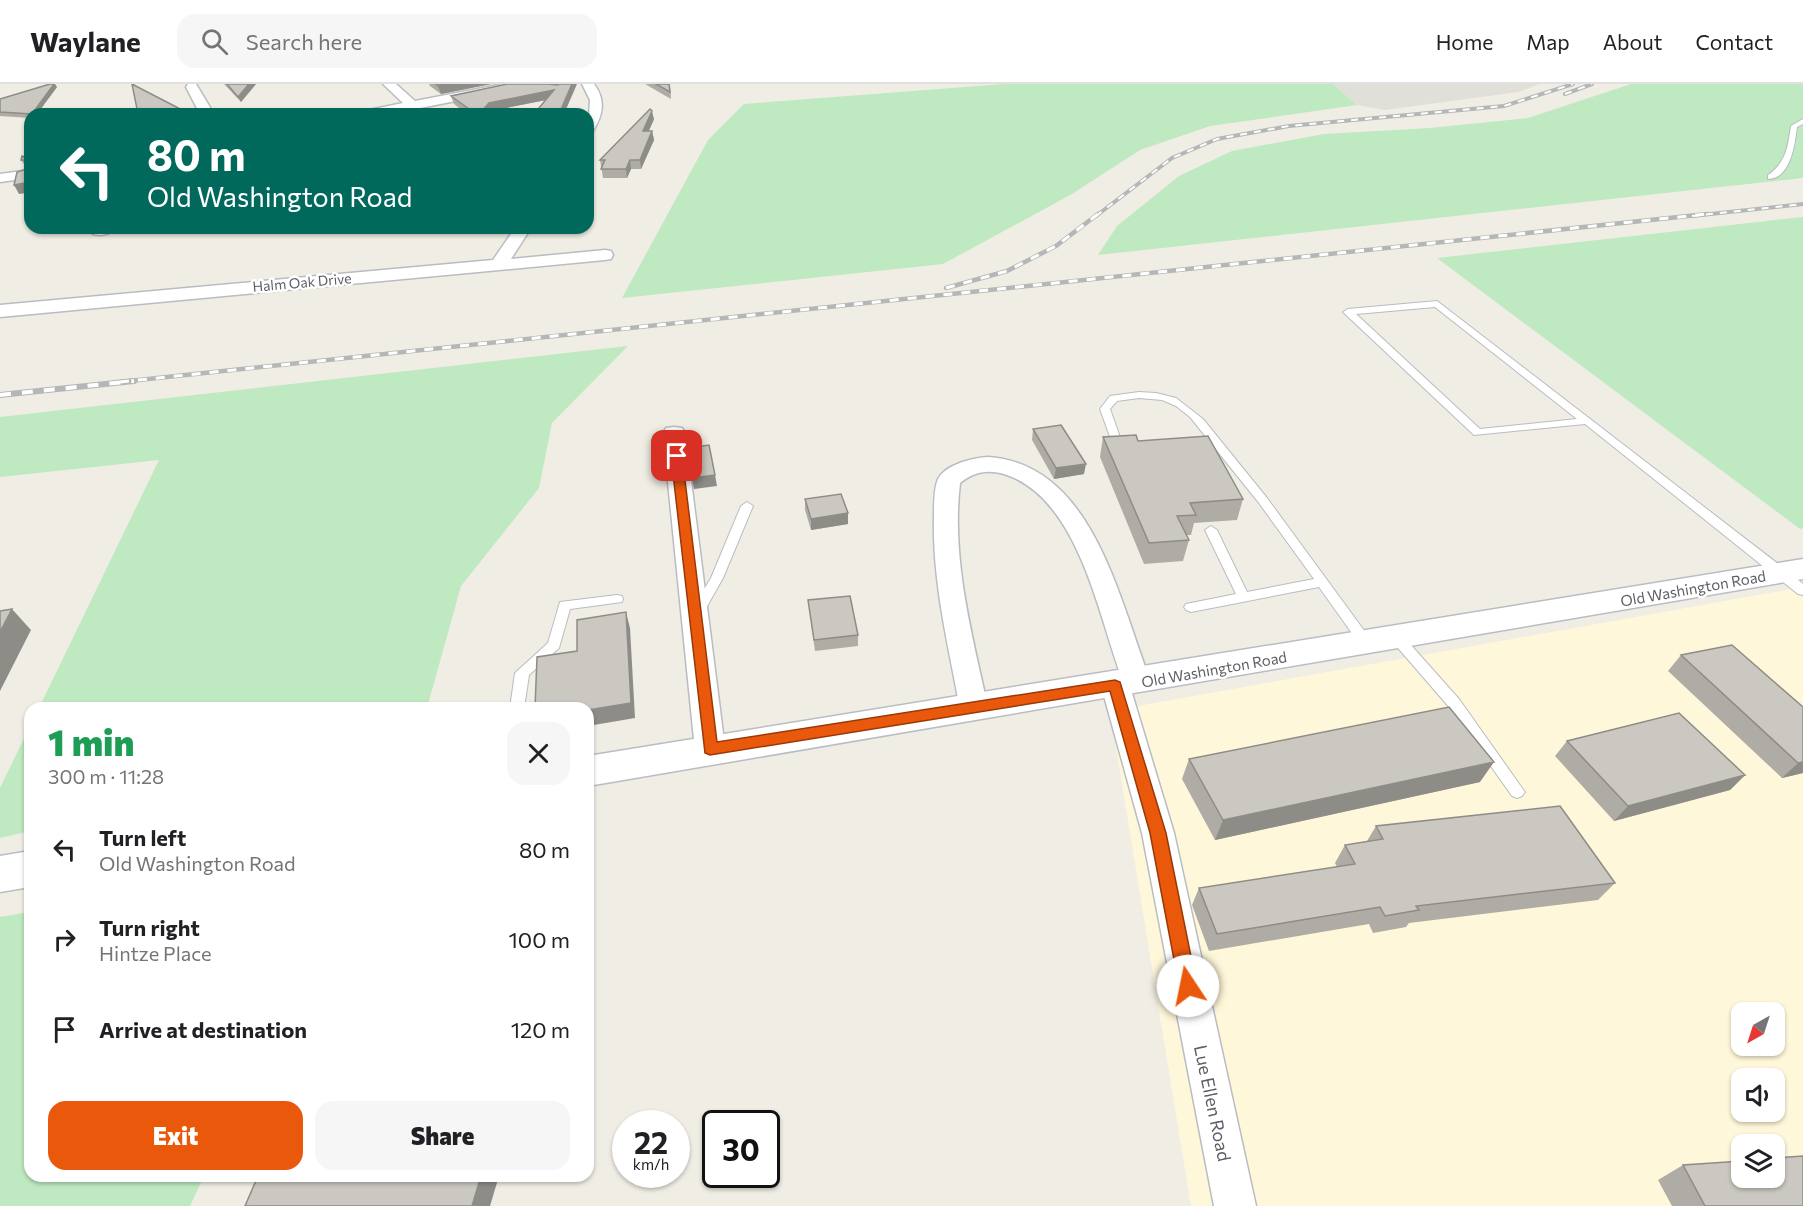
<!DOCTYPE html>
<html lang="en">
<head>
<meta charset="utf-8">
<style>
	:root { --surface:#fff; --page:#f6f6f6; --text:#202124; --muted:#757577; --line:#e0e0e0; --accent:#ea580c }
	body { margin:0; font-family:Commissioner,sans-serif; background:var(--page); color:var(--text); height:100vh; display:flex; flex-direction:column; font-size:22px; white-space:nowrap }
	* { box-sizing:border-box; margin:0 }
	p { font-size:20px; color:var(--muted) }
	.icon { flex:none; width:33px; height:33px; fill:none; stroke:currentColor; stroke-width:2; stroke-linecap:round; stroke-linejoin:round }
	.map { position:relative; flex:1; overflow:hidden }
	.panel { position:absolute; left:24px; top:618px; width:570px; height:480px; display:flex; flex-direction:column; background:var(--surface); border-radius:18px; box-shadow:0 2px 4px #0004 }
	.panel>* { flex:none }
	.guide { position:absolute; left:24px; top:24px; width:570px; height:126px; border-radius:18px; box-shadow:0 2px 4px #0004; background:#00695c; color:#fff; overflow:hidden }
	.needle { width:39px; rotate:219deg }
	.controls { position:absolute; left:1731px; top:918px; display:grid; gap:12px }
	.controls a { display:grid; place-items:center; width:54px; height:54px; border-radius:12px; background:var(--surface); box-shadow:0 2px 4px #0004; font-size:30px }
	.speed { position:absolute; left:612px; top:1026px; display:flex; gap:12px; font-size:30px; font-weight:700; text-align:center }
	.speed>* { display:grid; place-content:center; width:78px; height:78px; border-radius:50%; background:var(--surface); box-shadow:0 2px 4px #0004; line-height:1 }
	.speed small { font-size:15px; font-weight:400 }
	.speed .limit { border:3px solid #111; border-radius:9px; background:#fff; color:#111 }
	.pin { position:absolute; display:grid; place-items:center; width:51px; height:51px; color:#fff; margin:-26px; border-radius:12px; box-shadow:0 3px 9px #0006 }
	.me { position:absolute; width:66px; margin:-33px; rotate:349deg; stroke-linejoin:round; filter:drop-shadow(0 0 4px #0008) }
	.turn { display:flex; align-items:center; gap:21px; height:126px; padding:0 24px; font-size:27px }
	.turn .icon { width:78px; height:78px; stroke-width:2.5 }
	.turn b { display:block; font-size:42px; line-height:51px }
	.round { display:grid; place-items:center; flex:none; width:63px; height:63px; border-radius:18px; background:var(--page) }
	.headline { display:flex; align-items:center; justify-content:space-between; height:102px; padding:0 24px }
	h1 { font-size:36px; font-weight:800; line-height:45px; color:#1e9e55 }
	.button { display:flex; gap:12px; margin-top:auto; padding:12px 24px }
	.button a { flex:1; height:69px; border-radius:18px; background:var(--accent); color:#fff; font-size:24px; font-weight:800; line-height:69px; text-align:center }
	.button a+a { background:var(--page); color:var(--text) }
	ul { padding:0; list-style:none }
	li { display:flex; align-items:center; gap:18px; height:90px; padding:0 24px }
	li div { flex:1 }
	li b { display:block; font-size:22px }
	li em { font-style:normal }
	header { display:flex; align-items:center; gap:36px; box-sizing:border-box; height:84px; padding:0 30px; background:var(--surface); border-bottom:2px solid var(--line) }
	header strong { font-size:28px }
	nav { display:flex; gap:33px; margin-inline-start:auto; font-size:21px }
	.search { width:420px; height:54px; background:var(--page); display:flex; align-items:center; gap:15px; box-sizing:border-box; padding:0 21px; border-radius:18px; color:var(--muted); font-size:22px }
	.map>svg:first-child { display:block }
	.commercial { fill:#fff7da; fill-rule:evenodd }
	.industrial { fill:#e0dfd8 }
	.green { fill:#bfe9c0 }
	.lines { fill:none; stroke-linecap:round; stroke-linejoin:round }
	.service-casing { stroke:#b9bcc1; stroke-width:2 }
	.minor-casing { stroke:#b9bcc1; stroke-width:3 }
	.secondary-casing { stroke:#b9bdc3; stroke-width:3 }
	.service { fill:#fff; fill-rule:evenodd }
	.minor { fill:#fff; fill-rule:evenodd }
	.secondary { fill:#fff; fill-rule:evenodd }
	.rail-far2-casing { stroke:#b5b6b7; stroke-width:4 }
	.rail-far1-casing { stroke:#b5b6b7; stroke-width:4.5 }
	.rail-casing { stroke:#b5b6b7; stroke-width:6 }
	.rail-far2 { stroke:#fff; stroke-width:2; stroke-dasharray:7; stroke-linecap:butt }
	.rail-far1 { stroke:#fff; stroke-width:3; stroke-dasharray:9; stroke-linecap:butt }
	.rail { stroke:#fff; stroke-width:4; stroke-dasharray:11; stroke-linecap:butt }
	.wall { fill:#afaca6 }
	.shaded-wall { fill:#8e8c87 }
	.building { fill:#cbc8c1; stroke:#8e8c87; stroke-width:1.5 }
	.route { fill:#ea580c; stroke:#983908; stroke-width:1.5 }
	.labels { text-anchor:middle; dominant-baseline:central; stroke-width:5; stroke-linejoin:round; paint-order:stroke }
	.far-street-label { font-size:14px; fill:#5c6066; stroke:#fff }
	.street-label { font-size:15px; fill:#5c6066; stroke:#fff }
	.near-street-label { font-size:18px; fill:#5c6066; stroke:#fff }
</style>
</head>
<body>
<header>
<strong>Waylane</strong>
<div class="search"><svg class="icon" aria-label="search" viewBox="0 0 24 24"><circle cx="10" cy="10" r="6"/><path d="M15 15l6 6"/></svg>Search here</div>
<nav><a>Home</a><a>Map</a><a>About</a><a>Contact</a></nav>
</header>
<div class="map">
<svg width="1803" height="1122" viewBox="0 0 1803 1122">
	<rect width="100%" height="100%" fill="#f0ede4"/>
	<path class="commercial" d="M1803,503V1122H1191L1110,627ZM1742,928H1774V962H1742ZM1742,994H1774V1028H1742ZM1742,1060H1774V1094H1742Z"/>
	<path class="industrial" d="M1333,0H1539L1518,8L1385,26L1357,21Z"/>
	<path class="green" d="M1004,0H1333L1357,21L1210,42L1140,66L1072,110L943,180L622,214L708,56L744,20Z
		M1631,0H1803V94L1098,171L1117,142L1179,92L1232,67L1324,50L1430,44L1528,34Z
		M1803,133V444L1800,445L1437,174Z
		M628,262L552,339L539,404L461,502L427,624H39L159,376L0,393V333Z
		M30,642V747L0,754V704Z
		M30,828V1092H204L190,1122H0V833Z"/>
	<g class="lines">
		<g class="service-casing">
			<path id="service" d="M1803,35V40L1797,43C1795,59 1791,95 1768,95V91C1786,79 1788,62 1791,42Z
				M1437,217L1786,486L1803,500V511L1798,510L1585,340L1474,351L1343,228L1348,225ZM1435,223L1577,335L1480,345L1356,230Z
				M1139,308L1156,309L1176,314L1203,335L1267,414L1371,556L1373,559L1371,562H1361L1319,503L1191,528L1186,526L1184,523L1186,520L1236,510L1205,446L1211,442L1217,446L1247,508L1314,495L1259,419L1190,333L1176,322L1162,316L1139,314L1117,317L1110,325L1122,359L1121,361H1113L1100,325L1110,312Z
				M747,418L753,422L723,494L701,533H691L689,530L711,494L741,422Z
				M617,511L622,512L623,515L622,518L570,525L559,564L529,591L524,624H510L515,589L548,559L560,518Z
				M1397,549L1402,551L1459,615L1522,704L1525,708L1522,712L1517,714L1512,712L1449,623L1392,557L1390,554L1392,551Z"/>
		</g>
		<g class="minor-casing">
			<path id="minor" d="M188,0H196L214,30H200L186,3Z
				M383,0H396L415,17L503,0H528L522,4L420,24L424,30H410L408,26L389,30H362L364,27L403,19Z
				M582,0H594C606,16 603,31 593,47L588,48L590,16Z
				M30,86V94L0,98V90Z
				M93,144H115C110,151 101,152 93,150L91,147Z
				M515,144H531L511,175L605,166L611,167L613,171L611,175L605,176L0,233V221L493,176Z
				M674,343L682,344L685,349L725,665L720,673L710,677L700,673L695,665L663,349L666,344Z
				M988,373C1094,380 1119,518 1151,598L1147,605L1137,608L1131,606L1174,749L1256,1122H1214L1142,749L1101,601L1105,594L1115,591L1121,592C1098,529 1078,416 1007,391C989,385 975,387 960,399C951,475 972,550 988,624L984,632L974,635L964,632L960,624C948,560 932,496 934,431C934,421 934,404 938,395C946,380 973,374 988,373Z"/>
		</g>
		<g class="secondary-casing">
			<path id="secondary" d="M1803,475V495L588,702V672Z
				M30,767V803L0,808V772Z"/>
		</g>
		<use href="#service" class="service"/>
		<use href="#minor" class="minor"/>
		<use href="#secondary" class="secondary"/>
		<g class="rail-far2-casing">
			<path id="rail-far2" d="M1565,10L1592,0
				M1096,132L1172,74L1217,55L1289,42L1504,22L1573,0
				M1692,132L1803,120"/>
		</g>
		<g class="rail-far1-casing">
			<path id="rail-far1" d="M946,204L1007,187L1056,162L1098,130
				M120,298L1707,130"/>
		</g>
		<g class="rail-casing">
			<path id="rail" d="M0,311L134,297"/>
		</g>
		<use href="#rail-far2" class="rail-far2"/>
		<use href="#rail-far1" class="rail-far1"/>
		<use href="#rail" class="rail"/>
	</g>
	<path class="wall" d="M224,0H256L241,18Z
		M429,0H491L441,10L430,2Z
		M645,0H670L671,15Z
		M57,3L37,30H30V34L0,32V15Z
		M451,12L546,16L491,27L488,30H467L454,20Z
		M654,35L649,47H652L654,56L641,85H631L627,94H603L600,76Z
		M30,75V108L19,110L27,84L21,76Z
		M1033,345L1084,390L1054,395L1032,356Z
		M1103,353L1138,357L1243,415L1237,436L1194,439L1191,451H1186L1189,456L1183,477L1144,480L1100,373Z
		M805,415L848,429V440L811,446L805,426Z
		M808,516L858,551V562L815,567Z
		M1681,571L1803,623V689L1782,694L1668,587Z
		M1567,657L1745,691L1730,706L1614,737L1555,672Z
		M1189,675L1480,698L1215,756L1182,695Z
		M1376,742L1615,799L1598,816L1409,839L1406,843L1373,849L1369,840L1209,867L1192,821L1199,804L1337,783L1335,779L1345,761L1367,757Z
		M1683,1081L1803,1122H1672L1658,1096Z"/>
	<path class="shaded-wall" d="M54,0H55L57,3L37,30H32Z
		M249,0H256L241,18L238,13Z
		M448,0H491L441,10L438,2Z
		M572,0H577L564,30H559Z
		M554,6L556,14L491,27L488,30H479L489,19Z
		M652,27L654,35L645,55L643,47Z
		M652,47L654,56L641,85L640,76Z
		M630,76L631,85L627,94L626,85Z
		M30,98V108L19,110L14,101Z
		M1086,380L1084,390L1054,395L1056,384Z
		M715,391L717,402L694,405L692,394Z
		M848,429V440L811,446V435Z
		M12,525L31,546L0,607V548Z
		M626,528L630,544L635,634L588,642V626Z
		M1494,678L1480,698L1215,756L1223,736Z
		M1803,678V689L1782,694L1798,679Z
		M1745,691L1730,706L1614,737L1628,722Z
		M481,1092H499L490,1122H472Z"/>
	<path class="building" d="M50,0H54L32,30L0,28V15Z
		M132,0L186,28L181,30H138Z
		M227,0H249L238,13Z
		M436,0H448L438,2Z
		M507,0H548L558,1L559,0H572L559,30H534L554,6L489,19L479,30H476L451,12Z
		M656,0H669L670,8Z
		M650,25L652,27L643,47H652L640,76H630L626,85H601L605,76H600Z
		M22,72L30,75V98L14,101L17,88L27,85L26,76H21Z
		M1061,341L1086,380L1056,384L1033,345Z
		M1136,351L1138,357L1208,352L1243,415L1190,419L1196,431L1177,432L1189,456L1149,459L1103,353Z
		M709,361L715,391L692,394L689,364Z
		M841,410L848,429L811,435L805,415Z
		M850,512L858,551L814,556L808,516Z
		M12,525L0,548V527Z
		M626,528L631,619L588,626V624H535L537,573L577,567V536Z
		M1732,561L1803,623V678L1798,679L1681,571Z
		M1449,623L1494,678L1223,736L1189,675Z
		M1679,629L1745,691L1628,722L1567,657Z
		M1560,722L1615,799L1416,822L1419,826L1385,832L1380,823L1217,850L1199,804L1355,780L1345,761L1383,755L1376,742Z
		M1803,1072V1122H1705L1683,1081L1742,1077V1094H1774V1074Z
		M258,1092H481L472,1122H245Z"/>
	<path class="route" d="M677,368L682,372L717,658L1115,596L1120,598L1166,749L1197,902L1195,908L1188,910L1182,908L1179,902L1150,749L1110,607L710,671L705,669L671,372Z"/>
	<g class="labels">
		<g class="far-street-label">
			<text transform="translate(302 198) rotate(-5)">Halm Oak Drive</text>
		</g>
		<g class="street-label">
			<text transform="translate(1693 504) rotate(-10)">Old Washington Road</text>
			<text transform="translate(1214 585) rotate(-10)">Old Washington Road</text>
		</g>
		<g class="near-street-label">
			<text transform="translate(1213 1019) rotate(78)">Lue Ellen Road</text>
		</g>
	</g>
</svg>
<div class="controls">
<a><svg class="needle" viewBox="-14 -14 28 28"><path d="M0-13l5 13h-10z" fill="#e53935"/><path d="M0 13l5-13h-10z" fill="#757577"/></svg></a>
<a><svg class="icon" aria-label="sound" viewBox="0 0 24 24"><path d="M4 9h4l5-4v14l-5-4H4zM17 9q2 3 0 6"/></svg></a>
<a><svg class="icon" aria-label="layers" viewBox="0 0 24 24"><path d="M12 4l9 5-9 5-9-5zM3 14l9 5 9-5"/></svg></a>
</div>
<div class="speed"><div>22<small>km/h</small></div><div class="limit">30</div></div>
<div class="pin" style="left:677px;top:372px;background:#d93025"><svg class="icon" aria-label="arrive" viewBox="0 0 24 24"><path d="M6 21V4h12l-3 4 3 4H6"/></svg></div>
<svg class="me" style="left:1188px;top:902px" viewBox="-20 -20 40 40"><circle r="19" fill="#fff"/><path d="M0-13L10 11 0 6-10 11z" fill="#ea580c"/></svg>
<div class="guide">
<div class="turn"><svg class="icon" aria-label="left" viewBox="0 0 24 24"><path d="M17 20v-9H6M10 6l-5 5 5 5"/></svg><div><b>80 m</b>Old Washington Road</div></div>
</div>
<section class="panel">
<div class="headline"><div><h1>1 min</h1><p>300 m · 11:28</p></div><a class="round"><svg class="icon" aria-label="close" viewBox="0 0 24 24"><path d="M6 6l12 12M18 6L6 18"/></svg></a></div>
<ul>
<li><svg class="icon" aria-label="left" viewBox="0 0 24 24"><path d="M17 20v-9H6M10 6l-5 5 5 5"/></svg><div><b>Turn left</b><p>Old Washington Road</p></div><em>80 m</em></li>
<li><svg class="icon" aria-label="right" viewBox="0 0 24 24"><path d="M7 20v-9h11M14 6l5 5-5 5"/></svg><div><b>Turn right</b><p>Hintze Place</p></div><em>100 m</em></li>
<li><svg class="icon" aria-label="arrive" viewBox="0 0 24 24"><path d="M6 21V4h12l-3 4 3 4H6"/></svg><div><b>Arrive at destination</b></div><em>120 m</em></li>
</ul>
<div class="button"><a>Exit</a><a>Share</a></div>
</section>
</div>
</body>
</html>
